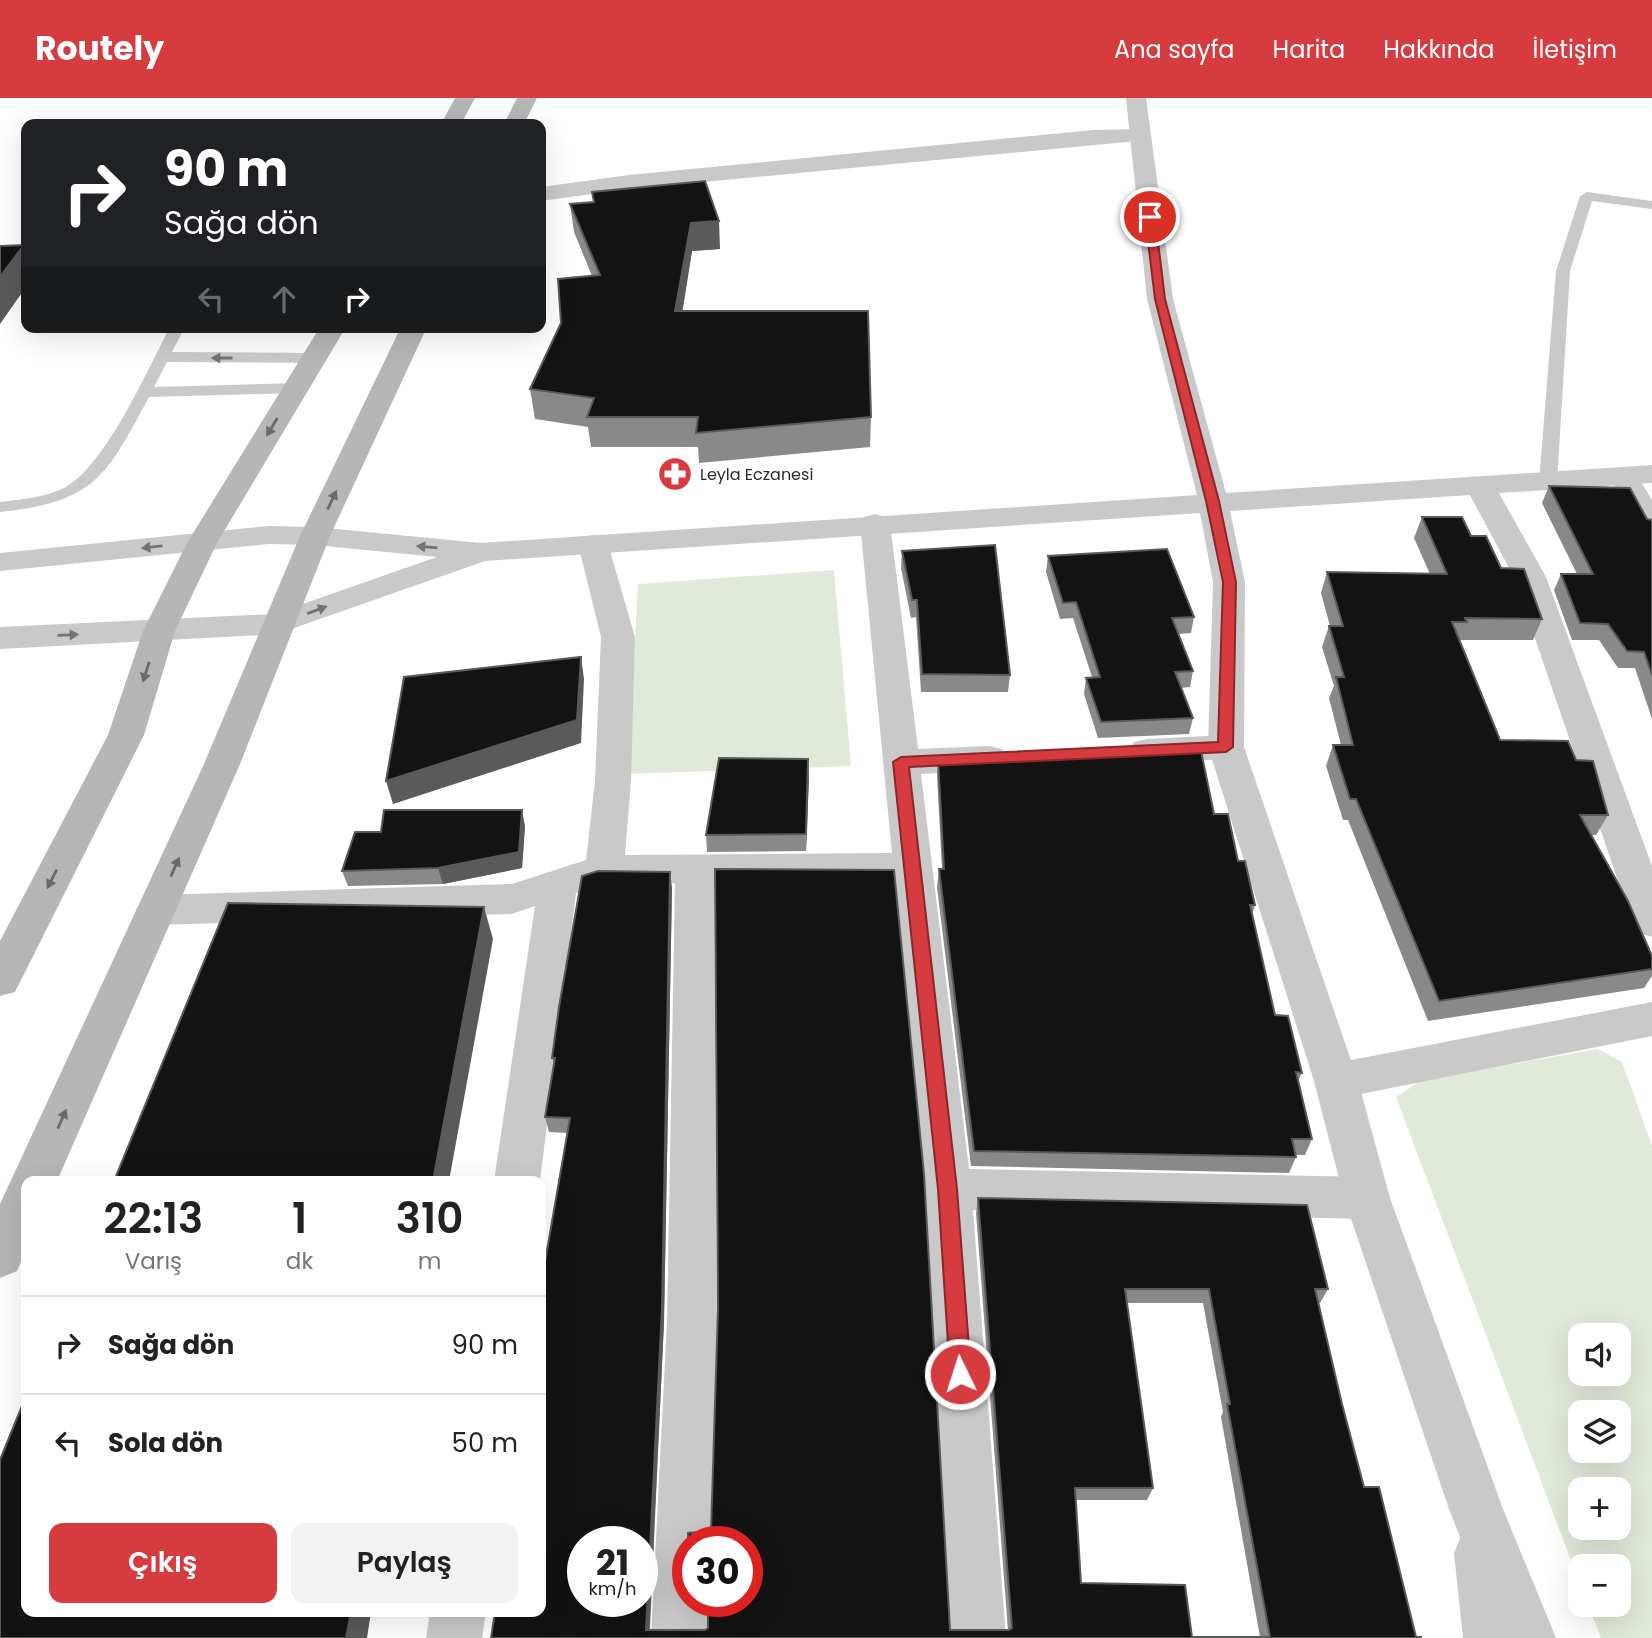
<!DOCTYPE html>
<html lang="tr">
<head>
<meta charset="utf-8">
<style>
	:root { --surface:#fff; --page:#f2f2f2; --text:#222; --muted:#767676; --line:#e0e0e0; --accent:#d63b40 }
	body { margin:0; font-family:Poppins,sans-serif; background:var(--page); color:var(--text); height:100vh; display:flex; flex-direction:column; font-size:26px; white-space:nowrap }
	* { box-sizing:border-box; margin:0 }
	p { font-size:23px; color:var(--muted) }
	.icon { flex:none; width:38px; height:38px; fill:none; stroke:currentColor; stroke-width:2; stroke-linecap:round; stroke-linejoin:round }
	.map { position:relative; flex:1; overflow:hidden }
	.drawer { position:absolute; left:21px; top:1078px; width:525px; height:441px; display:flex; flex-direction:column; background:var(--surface); border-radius:14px; box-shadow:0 7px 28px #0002 }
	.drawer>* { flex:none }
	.guide { position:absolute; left:21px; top:21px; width:525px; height:214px; border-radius:14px; box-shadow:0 7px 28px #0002; background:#202124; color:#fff; overflow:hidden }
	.buttons { position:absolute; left:1568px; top:1225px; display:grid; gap:14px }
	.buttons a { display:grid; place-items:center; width:63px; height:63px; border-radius:14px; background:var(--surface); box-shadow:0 7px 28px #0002; font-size:35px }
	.speed { position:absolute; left:567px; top:1428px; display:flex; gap:14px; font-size:35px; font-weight:700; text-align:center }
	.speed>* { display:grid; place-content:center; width:91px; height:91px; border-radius:50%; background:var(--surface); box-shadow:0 7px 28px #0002; line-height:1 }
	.speed small { font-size:18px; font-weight:400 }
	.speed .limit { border:10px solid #d22; background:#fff; color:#111 }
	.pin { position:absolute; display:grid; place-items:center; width:60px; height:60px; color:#fff; margin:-30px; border:4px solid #fff; border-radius:50%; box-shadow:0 2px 7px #0007 }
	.me { position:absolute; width:77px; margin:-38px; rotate:356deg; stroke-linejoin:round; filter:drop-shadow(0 0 5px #0008) }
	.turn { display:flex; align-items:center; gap:24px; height:147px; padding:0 28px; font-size:32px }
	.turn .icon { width:91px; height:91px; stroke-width:2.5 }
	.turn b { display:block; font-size:49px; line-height:60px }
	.lanes { display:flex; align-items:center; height:66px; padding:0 28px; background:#0003; justify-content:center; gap:35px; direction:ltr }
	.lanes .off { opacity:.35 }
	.eta { display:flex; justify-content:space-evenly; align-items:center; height:119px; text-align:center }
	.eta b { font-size:42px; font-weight:600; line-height:49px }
	.cta { display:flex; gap:14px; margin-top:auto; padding:14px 28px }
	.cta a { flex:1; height:80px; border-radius:14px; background:var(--accent); color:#fff; font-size:28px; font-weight:600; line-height:80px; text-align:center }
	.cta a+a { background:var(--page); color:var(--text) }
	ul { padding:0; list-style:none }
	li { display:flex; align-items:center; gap:21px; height:98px; padding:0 28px; border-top:2px solid var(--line) }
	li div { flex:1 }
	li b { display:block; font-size:26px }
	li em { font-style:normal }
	header { display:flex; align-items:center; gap:42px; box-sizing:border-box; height:98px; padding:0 35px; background:var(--accent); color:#fff }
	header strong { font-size:33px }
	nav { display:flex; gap:38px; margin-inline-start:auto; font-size:24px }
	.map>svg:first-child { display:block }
	.green { fill:#e1e9da; fill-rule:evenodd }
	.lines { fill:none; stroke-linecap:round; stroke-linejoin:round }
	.service { fill:#c9c9c9; fill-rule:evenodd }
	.minor { fill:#c9c9c9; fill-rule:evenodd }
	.tertiary { fill:#c9c9c9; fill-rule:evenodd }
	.secondary { fill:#b6b6b6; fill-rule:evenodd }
	.wall { fill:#898989; fill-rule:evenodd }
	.shaded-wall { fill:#5a5a5a }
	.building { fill:#131313; stroke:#5a5a5a; stroke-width:2; fill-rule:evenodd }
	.oneway { fill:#737373 }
	.oneway2 { fill:#6a6a6a }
	.route { fill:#d63b40; stroke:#8b262a; stroke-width:2 }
	.labels { text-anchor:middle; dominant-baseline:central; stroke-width:7; stroke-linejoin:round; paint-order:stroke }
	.far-poi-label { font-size:16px; fill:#2c2c2c; stroke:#fff; text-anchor:start }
</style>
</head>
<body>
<header>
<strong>Routely</strong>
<nav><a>Ana sayfa</a><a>Harita</a><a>Hakkında</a><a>İletişim</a></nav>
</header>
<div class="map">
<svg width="1652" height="1540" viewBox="0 0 1652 1540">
	<rect width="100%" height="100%" fill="#fff"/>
	<path class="green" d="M834,472L851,668L628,676L638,486Z
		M1598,951L1622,964L1652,1048V1540H1601L1588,1507H1619V1468H1580V1486L1396,999L1422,982ZM1580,1237H1619V1276H1580ZM1580,1314H1619V1353H1580ZM1580,1391H1619V1430H1580Z"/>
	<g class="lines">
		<path class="service" d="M1587,94L1652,103V111L1592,103L1570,173L1557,384L1548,389L1539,384L1556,173L1580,98Z
			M170,229H185L172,254L314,255L322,260L314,265L167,264L154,289L296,285L304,290L296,295L149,299C106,379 95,404 0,414V404C21,401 44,400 64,390C106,368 148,270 170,229Z"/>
		<path class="minor" d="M1140,31L1148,32L1151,37L1148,42L629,91L541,103V89L629,77L1094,32Z
			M1624,369L1634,372L1652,402V439L1641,436L1609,378L1614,372Z
			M1480,379L1490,382L1495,388L1546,479L1652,768V839L1638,835L1632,824L1514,479L1465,388L1470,382Z
			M875,416L886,419L890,425L918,651L989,648L1002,651L1007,660L1002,669L989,672L921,676L969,1071L1367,1079L1383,1085L1390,1100L1383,1115L1367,1121L973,1112L1006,1540H950L925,1091L895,783L714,785L717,1224L710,1444H688V1503H708L707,1540H651L667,1224L675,785H605L576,795L540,1083H494L535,808L512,816L156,827L142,823L136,812L142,801L156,797L512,786L586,762L595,683L601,539L578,446L582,439L593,437L604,439L608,446L635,539L631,683L625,757L892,755L860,425L864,419Z
			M1226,637L1239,640L1244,649L1239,658L1226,661L1147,665L1134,662L1129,653L1134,644L1147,641Z
			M1652,904V938L1336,1001L1321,996L1314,983L1321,970L1336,965Z
			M1481,1428L1500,1436L1508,1455L1519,1540H1463L1454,1455L1462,1436Z
			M430,1514H486L482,1540H426Z"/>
		<path class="tertiary" d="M1126,0H1146L1173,201L1226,395L1652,367V385L1230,413L1245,484L1244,649L1358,983L1390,1100L1503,1411L1556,1540H1500L1449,1411L1344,1100L1314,983L1208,649L1213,484L1200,415L485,463L277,536L0,551V529L274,516L437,459L315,447L268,446L0,473V455L268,428L315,429L481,445L1197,397L1147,201Z"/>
		<path class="secondary" d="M455,0H475L461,26H441Z
			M517,0H537L524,26H504Z
			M320,229H346L217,445L175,533L144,637L15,894L0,898V843L108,637L143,533L187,445Z
			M401,229H427L330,438L240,666L57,1083H26V1152L17,1173L0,1180V1106L204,666L300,438Z"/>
	</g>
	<path class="wall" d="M570,106L720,151L692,153L682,213L871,319L870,349L699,365L698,349H591L588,329L535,321L530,291L592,178L574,134Z
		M1549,388L1652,422V621L1635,570H1618L1599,542H1572L1554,492L1561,476H1577L1542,405Z
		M1422,419L1471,438L1501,470L1542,521L1533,542H1460L1500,642L1576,662L1608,717L1596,737H1592L1652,858V878L1644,890L1428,923L1348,722H1343L1326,668L1333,647H1341L1329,600L1334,588L1322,549L1329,528H1330L1321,495L1327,474L1430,476L1414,440Z
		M902,453L1010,577L1008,594H921L916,519L911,520L901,470Z
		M1048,458L1194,519L1191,535L1179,536L1193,573L1190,589L1181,590L1193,620L1189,636L1098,640L1084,596L1086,580L1092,579L1073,520L1060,521L1046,474Z
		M938,661L1214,716L1238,763L1255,807L1252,817L1275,917L1302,975L1298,983L1312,1041L1305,1057H1296V1059L1289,1075L971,1068L937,789L939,771H942L937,678Z
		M809,678L806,753L707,754L706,737Z
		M525,728L522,770L443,786L348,788L342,773L381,734Z
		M672,790L664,1224L650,1532H1008L976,1115L978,1100L1328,1191L1320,1205H1319L1342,1306L1364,1389L1416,1539L491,1540L541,1514L568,1035L549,1034L545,1019L554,966L552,960ZM1127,1205H1203L1223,1314L1221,1319L1260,1539H1192L1081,1485L1075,1402H1147L1153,1390Z"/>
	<path class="shaded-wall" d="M719,123L720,151L692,153L678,242L675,213L691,125Z
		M24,147L26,154V189L0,226V179Z
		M581,559L584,581L581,645L393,706L386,683Z
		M808,661L809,678L806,753V736Z
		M522,712L525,728L522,770L443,786L438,770Z
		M670,774L672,790L664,1224L649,1540L646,1532Z
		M484,809L493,841L449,1083H433Z
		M351,1514H371L367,1540H346Z"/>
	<path class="building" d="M705,83L719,123L691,125L675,213H868L871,319L696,335L698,319H587L594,300L530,291L561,225L558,181L600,177L570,106L594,104L592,94Z
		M24,147L0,179V148Z
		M1549,388L1630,390L1647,421L1652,422V577L1644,554L1627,553L1608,526L1580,525L1561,476H1593Z
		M1422,419H1462L1471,438H1486L1501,470L1524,471L1542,521L1465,520L1467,524H1452L1500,642L1568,643L1576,662L1593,663L1608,717H1580L1628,803L1652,858V871L1439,903L1356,701H1350L1333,647H1353L1336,579H1344L1329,528H1343L1327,474L1447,476Z
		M995,447L1010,577L922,576L917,502H912L902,453Z
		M1167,451L1194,519L1172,520L1193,573L1175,574L1193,620L1101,624L1086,580L1100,579L1076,504L1063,505L1048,458Z
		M581,559L577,622L386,683L404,579Z
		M1200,648L1214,716H1228L1238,763H1245L1255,807H1250L1275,917L1288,918L1302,975L1296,974L1312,1041H1292L1296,1059L974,1053L939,771H944L938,661Z
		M719,660L808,661L806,736L706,737Z
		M384,712H522L519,754L438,770L342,773L355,734H381Z
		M715,771L894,772L924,1076L950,1532H1009L1012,1530L978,1100L1307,1107L1328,1191H1315L1342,1306L1364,1389H1379L1416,1539H1421V1540H491L495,1514H541V1187L570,1020L545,1019L555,960H552L559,909L582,778L598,773L670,774L662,1210L646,1532H705L708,1530V1503H747V1444H688V1435L711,1433L718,1210ZM1125,1191H1209L1230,1306H1227L1270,1539H1192L1185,1487L1081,1485L1075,1390H1153ZM583,1444H642V1503H583Z
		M228,805L484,809L433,1083H114Z
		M26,1298V1514H351L346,1540H0V1362Z"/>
	<defs><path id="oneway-solid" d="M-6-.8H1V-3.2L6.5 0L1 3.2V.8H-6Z" transform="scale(1.75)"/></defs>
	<g class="oneway">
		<use href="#oneway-solid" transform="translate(222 260) rotate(-180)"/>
		<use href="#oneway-solid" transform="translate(152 449) rotate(174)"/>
		<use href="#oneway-solid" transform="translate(427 449) rotate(-175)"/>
		<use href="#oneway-solid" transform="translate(317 512) rotate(-20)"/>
		<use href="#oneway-solid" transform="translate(68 537) rotate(-2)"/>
	</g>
	<g class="oneway2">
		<use href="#oneway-solid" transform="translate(272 329) rotate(121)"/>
		<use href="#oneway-solid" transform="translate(332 402) rotate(-65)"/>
		<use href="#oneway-solid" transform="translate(146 574) rotate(108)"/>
		<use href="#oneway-solid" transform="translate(175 769) rotate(-66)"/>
		<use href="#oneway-solid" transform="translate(52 781) rotate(117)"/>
		<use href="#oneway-solid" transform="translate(62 1021) rotate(-66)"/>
	</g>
	<path class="route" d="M1150,116L1155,119L1165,201L1219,403L1236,484L1233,649L1226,654L909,669L957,1091L971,1276L968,1283L960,1286L953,1283L950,1276L938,1091L893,664L901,659L1218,644L1223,484L1206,403L1155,201L1145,119Z"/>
	<defs>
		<g id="pharmacy-disc" transform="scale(1.75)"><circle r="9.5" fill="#d63b40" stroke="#fff"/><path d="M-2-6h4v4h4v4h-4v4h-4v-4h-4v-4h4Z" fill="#fff"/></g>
	</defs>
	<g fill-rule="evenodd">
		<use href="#pharmacy-disc" x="675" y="376"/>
	</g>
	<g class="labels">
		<g class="far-poi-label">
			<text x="700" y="376">Leyla Eczanesi</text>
		</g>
	</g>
</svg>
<div class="buttons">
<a><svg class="icon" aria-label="sound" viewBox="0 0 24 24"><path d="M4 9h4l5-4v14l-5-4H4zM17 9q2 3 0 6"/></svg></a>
<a><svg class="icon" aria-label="layers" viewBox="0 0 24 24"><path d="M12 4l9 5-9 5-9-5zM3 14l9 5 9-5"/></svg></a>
<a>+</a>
<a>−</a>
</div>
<div class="speed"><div>21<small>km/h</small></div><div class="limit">30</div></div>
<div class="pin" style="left:1150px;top:119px;background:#d93025"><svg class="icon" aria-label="arrive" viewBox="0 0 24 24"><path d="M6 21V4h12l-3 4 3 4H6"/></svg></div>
<svg class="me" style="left:960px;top:1276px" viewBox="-20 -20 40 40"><circle r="17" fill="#d63b40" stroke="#fff" stroke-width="3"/><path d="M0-11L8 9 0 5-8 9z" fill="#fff"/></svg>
<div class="guide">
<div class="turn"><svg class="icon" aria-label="right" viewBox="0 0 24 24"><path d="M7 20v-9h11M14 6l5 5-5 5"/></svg><div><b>90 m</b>Sağa dön</div></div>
<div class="lanes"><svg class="icon off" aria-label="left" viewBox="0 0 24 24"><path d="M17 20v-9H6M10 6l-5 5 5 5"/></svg><svg class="icon off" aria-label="ahead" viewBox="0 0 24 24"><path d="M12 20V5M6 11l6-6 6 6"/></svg><svg class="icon" aria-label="right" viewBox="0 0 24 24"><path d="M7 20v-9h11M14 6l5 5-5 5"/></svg></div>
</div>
<section class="drawer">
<div class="eta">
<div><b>22:13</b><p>Varış</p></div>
<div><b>1</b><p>dk</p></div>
<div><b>310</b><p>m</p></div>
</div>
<ul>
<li><svg class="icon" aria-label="right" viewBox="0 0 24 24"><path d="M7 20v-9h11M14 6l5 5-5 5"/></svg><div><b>Sağa dön</b></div><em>90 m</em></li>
<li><svg class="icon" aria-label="left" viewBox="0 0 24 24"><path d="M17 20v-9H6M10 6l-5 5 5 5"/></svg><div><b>Sola dön</b></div><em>50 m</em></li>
</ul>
<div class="cta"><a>Çıkış</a><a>Paylaş</a></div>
</section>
</div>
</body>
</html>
